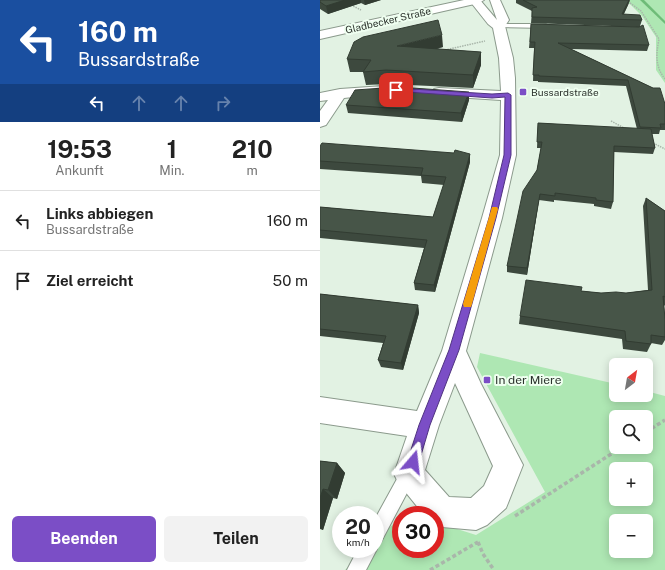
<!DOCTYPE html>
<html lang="de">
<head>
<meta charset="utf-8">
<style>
	:root { --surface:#fff; --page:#f2f2f2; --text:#222; --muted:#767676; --line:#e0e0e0; --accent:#7b4ec6 }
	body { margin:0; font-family:"Public Sans",sans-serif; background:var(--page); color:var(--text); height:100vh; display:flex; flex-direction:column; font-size:15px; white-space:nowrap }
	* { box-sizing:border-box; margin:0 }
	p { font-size:13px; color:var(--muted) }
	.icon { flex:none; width:22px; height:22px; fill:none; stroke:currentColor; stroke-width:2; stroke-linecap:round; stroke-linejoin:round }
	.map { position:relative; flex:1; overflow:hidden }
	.details { display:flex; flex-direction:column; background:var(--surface); width:320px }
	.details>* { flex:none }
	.guide { background:#1a4fa0; color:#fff; overflow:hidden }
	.needle { width:26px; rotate:31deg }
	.fabs { position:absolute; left:289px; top:358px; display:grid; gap:8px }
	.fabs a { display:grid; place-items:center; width:44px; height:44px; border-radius:6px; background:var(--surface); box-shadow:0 2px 10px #0003; font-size:20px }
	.speed { position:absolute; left:12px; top:506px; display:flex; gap:8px; font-size:20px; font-weight:700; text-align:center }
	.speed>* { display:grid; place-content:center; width:52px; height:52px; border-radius:50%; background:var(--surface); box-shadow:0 2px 10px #0003; line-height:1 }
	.speed small { font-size:10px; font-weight:400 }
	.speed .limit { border:6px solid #d22; background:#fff; color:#111 }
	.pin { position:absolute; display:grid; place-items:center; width:34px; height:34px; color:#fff; margin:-17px; border-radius:8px; box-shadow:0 2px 6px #0006 }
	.me { position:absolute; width:44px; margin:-22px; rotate:17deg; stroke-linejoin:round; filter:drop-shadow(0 0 3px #0008) }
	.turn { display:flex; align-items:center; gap:14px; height:84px; padding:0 12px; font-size:18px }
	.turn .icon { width:52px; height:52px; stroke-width:2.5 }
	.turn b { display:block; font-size:28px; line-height:34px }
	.lanes { display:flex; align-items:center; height:38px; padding:0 12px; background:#0003; justify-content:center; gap:20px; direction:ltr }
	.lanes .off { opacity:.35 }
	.eta { display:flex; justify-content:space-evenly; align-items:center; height:68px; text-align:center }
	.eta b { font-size:24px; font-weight:700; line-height:28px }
	.cta { display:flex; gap:8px; margin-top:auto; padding:8px 12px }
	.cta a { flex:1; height:46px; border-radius:6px; background:var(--accent); color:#fff; font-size:16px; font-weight:700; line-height:46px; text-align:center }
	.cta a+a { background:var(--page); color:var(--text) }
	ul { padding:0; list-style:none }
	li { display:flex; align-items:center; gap:12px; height:60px; padding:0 12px; border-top:1px solid var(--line) }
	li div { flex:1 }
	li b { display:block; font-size:15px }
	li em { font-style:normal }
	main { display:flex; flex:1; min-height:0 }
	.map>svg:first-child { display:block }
	.green { fill:#aee7b3; fill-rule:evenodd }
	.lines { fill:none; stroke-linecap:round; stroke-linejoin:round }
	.stream { fill:#6ebc78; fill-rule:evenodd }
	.lane-casing { stroke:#8b9a8c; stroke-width:2 }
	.street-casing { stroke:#8b9a8c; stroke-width:2 }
	.secondary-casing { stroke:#8b9a8c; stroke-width:2 }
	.path-far1 { stroke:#a9b6aa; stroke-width:1.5; stroke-dasharray:1.5 1; stroke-linecap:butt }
	.path { stroke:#a9b6aa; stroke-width:3.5; stroke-dasharray:4 2.5; stroke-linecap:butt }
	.lane { fill:#fff; fill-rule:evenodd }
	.street { fill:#fff; fill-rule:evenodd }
	.secondary { fill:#fff; fill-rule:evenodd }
	.wall { fill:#3d493e }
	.shaded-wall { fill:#323c32 }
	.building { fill:#475548; stroke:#323c32 }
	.route { fill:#7b4ec6; stroke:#503381 }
	.slow { fill:#f59e0b }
	.poi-dot { fill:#7b4ec6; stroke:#effff0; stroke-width:1.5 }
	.labels { text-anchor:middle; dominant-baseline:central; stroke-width:4; stroke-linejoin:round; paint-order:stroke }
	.far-street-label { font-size:10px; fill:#2c332d; stroke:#effff0 }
	.far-poi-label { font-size:10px; fill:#2c332d; stroke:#effff0; text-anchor:start }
	.poi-label { font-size:12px; fill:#2c332d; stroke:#effff0; text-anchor:start }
</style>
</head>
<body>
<main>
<section class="details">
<div class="guide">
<div class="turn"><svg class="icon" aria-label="left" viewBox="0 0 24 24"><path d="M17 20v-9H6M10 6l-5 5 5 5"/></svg><div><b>160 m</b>Bussardstraße</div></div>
<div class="lanes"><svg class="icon" aria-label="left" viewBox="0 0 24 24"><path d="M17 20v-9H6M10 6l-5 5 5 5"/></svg><svg class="icon off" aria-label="ahead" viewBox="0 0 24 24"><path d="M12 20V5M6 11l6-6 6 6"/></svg><svg class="icon off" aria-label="ahead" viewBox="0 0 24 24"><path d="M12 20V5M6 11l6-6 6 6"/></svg><svg class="icon off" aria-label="right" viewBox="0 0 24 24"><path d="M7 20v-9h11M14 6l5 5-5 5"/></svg></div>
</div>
<div class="eta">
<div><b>19:53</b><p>Ankunft</p></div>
<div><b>1</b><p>Min.</p></div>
<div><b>210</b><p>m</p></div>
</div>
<ul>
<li><svg class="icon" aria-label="left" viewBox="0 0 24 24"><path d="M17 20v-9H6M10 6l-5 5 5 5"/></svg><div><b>Links abbiegen</b><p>Bussardstraße</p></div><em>160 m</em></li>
<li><svg class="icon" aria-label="arrive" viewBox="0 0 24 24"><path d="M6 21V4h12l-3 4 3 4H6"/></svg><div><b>Ziel erreicht</b></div><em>50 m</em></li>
</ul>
<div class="cta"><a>Beenden</a><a>Teilen</a></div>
</section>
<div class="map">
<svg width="345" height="570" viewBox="0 0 345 570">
	<rect width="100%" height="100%" fill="#e2f2e3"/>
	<path class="green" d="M300,0H345V83L336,70V37L322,16L310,4Z
		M160,353L296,384V395H326V391L345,396V570H25L47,549H55V541L81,517V549H115V522L156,535L225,492L157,367ZM296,417H326V447H296ZM296,469H326V499H296ZM296,521H326V551H296Z"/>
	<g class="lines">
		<path class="stream" d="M320,0H324L345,21V24Z"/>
		<g class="lane-casing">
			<path id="lane" d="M179,24H226L229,26L226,28L177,27V25Z
				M89,466L95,468L97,474L61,542L55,545L57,549L46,570H27L38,549H55V519L83,468Z"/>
		</g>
		<g class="street-casing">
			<path id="street" d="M149,0H160L177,20L170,0H180L189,20L185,26L193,58L195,78L196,155L182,218L146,351L161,384L203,465L186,508L167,525L156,530L122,527L115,525V515H104L79,484L74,474L87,436L0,423V397L97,411L122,351L162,218L180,155L181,100L119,96L114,95L112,92L114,89L119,88L181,91L179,58L173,28L168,24ZM135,383L173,466L164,486L151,498L129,497L105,470L119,425Z
				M64,86L69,87L71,90L69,93L24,98L6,125L0,127V111L8,100L0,101V93L20,89Z"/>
		</g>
		<g class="secondary-casing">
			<path id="secondary" d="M144,0H164L159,3L0,39V31Z"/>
		</g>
		<path class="path-far1" d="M306,0L321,11L339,39C336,55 335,66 345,79
			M31,5L41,10
			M125,50L165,41
			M291,121L306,129
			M331,142L345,149"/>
		<path class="path" d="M326,432L345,420
			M195,516L302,447
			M158,542L163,554L174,570
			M110,570L158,542"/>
		<use href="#lane" class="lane"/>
		<use href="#street" class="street"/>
		<use href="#secondary" class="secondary"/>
	</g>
	<path class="wall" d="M0,0H61L45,5L41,3L8,14L0,9Z
		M196,0H310L308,5L304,14L322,20L320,26L329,45L327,51L251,49L333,88L345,104V130H340L339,134H332L335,148L333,154L294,152L293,202L291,209L274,206V204L234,200V202L219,200L207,275L187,272V266L217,170L221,148H217L218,123L317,129L306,86L218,82V81H213L214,48H209L211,24L319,27L211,23L212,11L196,3Z
		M123,47L117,49L161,52V65L153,88L68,84L46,85L43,72H30L27,59Z
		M149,100L142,122L28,113L26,105Z
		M0,146L150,154V162L115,292L95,290L94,283L104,248L0,238V207L113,217L124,185L102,183L101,176L0,169Z
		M326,198L345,211V306L344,305L345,319V340L342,345L331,343V344L327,352L303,349L302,339L199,324L200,316L261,291L281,293H306L328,290L323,206Z
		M0,294L98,305L99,313L83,370L61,367L58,360L63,343L0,336Z
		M0,461L17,463L25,473L17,499L13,498L3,530L0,529Z"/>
	<path class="shaded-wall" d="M25,0H41V3L8,14L6,6Z
		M44,0H61L45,5Z
		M310,0L308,5L301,19L302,14Z
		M122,35L123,47L79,59L77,46Z
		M161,52V65L153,88V75Z
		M149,92V100L142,122L141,113Z
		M150,154V162L115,292L114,285Z
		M220,194L219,200L207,275V268Z
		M98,305L99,313L83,370L81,363Z
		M17,463L25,473L17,499L8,490Z
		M3,489L13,498L3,530L0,528V498Z"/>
	<path class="building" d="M0,0H25L6,6L0,2Z
		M203,0H309L302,14L320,15L322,20L212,17V8L217,7Z
		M118,20L122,35L77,46L161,52L153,75L66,70L43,72L51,60L27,59L34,42L43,37Z
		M211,24L319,27L323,25L329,45L238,43L333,88H340L345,104V124H340L341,128L320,127L308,80L219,76V75H213L215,42H210Z
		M78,87L149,92L141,113L26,105L35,90Z
		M218,123L331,129L335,148L294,146L293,202L276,200V198L235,193V196L220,194L207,268L187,266L203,191L217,170L222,142H217Z
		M2,143L134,153L135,150L150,154L114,285L94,283L107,240L0,230V207L113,217L126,177L101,175L103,168L0,161V146Z
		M326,198L345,211V297L343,296L345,319V337L331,335V344L306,341L305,331L200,316L206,280L262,287L261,291L281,293L296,292L306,293L332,290Z
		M0,294L98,305L81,363L58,360L66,336L0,329Z
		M0,461L17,463L8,490L3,489L0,498Z"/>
	<path class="route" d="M76,88L172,94L188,93L191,95V155L176,218L139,350L110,425L99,462L97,466L93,468L89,466L87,462L99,425L129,350L169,218L184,155L185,97L172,98L73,91V89Z"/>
	<path class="slow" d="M172,207H177L178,209L152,304L151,307H144L143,304Z"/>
	<g class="poi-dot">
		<rect x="199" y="88" width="8" height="8" rx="2"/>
		<rect x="163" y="376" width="8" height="8" rx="2"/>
	</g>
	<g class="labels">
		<g class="far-street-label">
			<text transform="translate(68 20) rotate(-13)">Gladbecker Straße</text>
		</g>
		<g class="far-poi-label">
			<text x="211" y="92">Bussardstraße</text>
		</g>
		<g class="poi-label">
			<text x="175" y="380">In der Miere</text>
		</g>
	</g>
</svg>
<div class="fabs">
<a><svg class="needle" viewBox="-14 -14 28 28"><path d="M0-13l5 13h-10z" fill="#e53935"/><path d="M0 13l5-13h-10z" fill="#767676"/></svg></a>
<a><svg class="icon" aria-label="search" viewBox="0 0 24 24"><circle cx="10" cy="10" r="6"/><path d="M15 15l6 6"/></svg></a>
<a>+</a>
<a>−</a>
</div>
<div class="speed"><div>20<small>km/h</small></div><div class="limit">30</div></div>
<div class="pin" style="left:76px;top:90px;background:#d93025"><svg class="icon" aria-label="arrive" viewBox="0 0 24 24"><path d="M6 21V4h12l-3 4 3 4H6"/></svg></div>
<svg class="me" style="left:93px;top:462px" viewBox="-20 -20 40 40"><path d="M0-17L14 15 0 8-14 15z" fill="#7b4ec6" stroke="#fff" stroke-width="4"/></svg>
</div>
</main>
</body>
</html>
